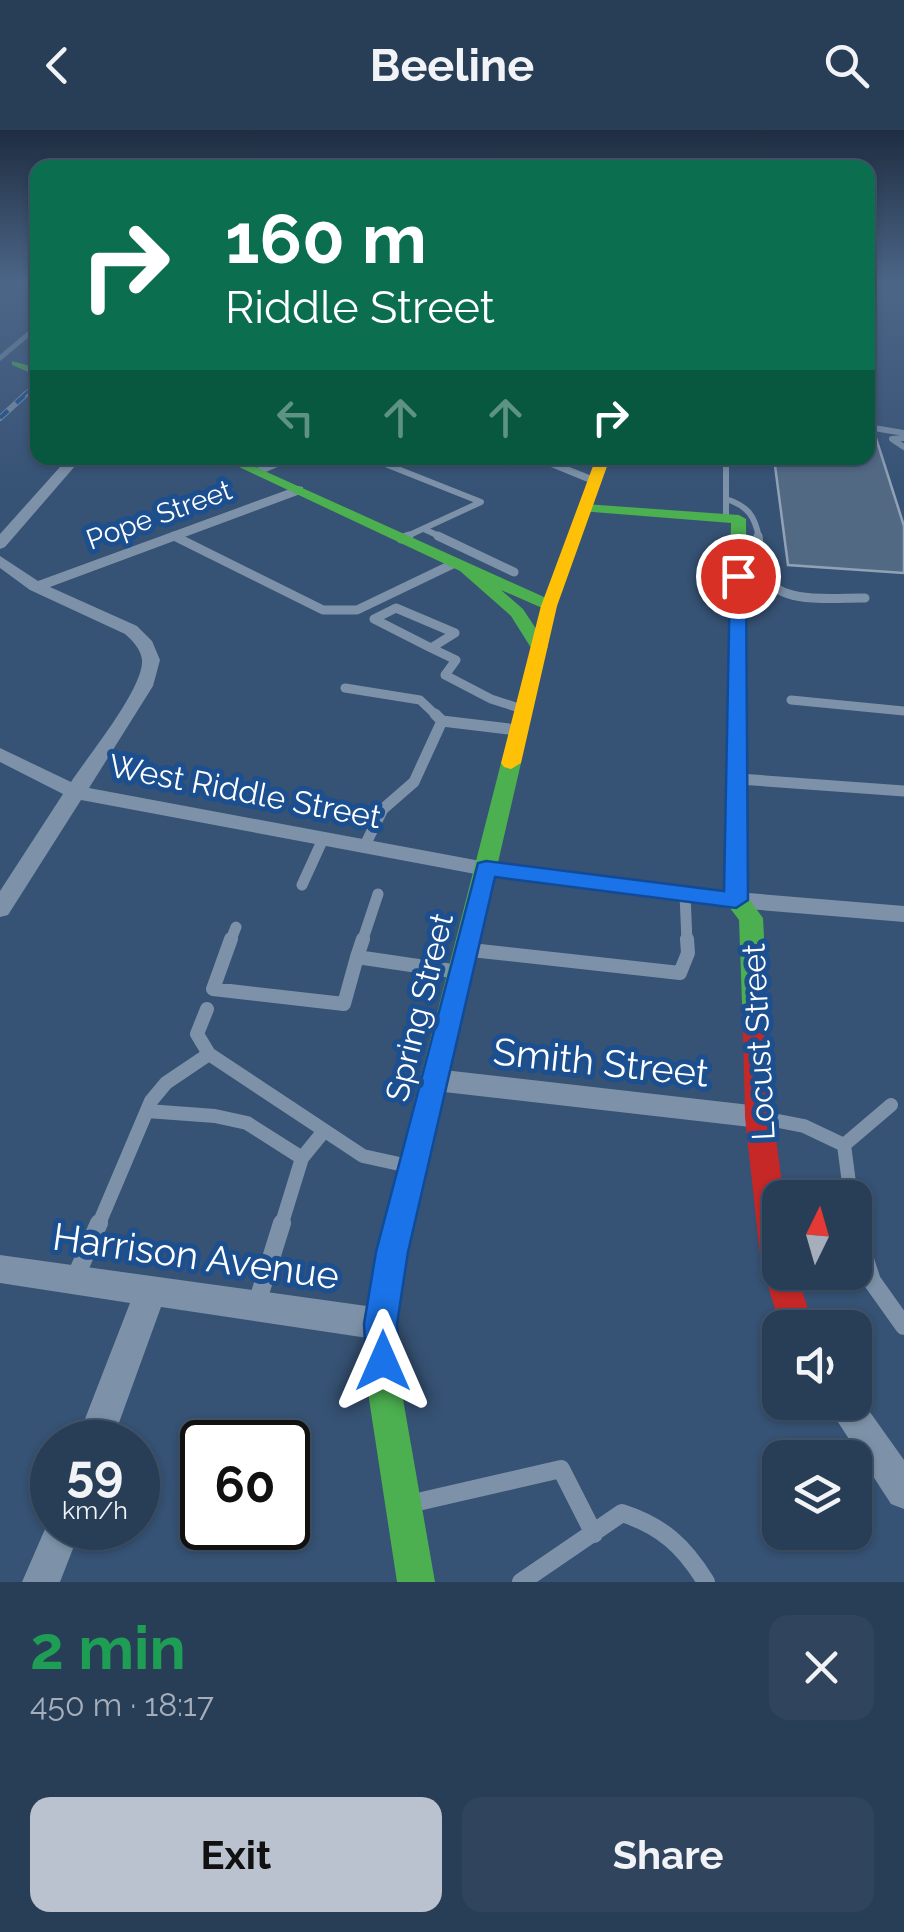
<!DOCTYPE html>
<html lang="en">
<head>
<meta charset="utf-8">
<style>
	:root { --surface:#283e57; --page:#30455d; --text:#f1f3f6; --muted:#a5aeba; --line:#44576d; --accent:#b9c2ce }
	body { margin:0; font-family:Raleway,sans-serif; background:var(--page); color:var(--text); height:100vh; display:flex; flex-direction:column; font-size:38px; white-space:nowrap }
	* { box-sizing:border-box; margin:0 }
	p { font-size:32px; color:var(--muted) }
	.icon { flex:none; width:55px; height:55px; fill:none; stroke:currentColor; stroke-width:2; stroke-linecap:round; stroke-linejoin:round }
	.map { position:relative; height:1452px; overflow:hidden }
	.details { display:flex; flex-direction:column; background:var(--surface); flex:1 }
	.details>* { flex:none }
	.top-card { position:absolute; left:30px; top:30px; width:845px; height:305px; border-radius:20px; box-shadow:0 2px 8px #0004,0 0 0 2px var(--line); background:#0b6e4f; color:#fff; overflow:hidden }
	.needle { width:65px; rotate:5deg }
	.buttons { position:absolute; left:762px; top:1050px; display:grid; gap:20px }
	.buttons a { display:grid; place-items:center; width:110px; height:110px; border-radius:20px; background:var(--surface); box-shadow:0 2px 8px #0004,0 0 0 2px var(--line); font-size:50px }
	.speed { position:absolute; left:30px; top:1290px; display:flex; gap:20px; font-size:50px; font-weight:700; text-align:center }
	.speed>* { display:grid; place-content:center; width:130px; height:130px; border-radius:50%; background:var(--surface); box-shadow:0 2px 8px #0004,0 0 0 2px var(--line); line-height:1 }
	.speed small { font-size:25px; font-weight:400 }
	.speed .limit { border:5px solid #111; border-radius:15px; background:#fff; color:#111 }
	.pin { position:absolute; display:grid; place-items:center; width:85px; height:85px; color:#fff; margin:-42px; border:5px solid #fff; border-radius:50%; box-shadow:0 2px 10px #0007 }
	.me { position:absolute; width:110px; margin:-55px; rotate:0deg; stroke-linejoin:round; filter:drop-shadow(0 0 8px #0008) }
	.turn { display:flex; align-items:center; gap:35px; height:210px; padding:0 30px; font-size:45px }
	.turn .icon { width:130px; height:130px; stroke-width:2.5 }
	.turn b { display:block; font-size:70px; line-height:85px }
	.lanes { display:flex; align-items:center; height:95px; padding:0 30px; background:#0003; justify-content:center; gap:50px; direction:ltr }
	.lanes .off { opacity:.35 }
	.round { display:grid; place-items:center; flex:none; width:105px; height:105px; border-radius:20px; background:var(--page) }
	.overview { display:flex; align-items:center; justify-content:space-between; height:170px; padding:0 30px }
	h1 { font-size:60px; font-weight:700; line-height:75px; color:#1e9e55 }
	.button { display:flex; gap:20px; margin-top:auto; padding:20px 30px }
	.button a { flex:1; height:115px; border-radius:20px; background:var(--accent); color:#111; font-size:40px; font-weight:700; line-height:115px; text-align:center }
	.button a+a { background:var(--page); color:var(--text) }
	header { display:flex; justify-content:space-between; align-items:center; height:130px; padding:0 30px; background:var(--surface); font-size:45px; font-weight:700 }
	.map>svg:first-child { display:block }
	.building { fill:#526984; stroke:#92a2b6; stroke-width:2.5 }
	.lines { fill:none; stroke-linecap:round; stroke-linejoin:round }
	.lane-far5 { stroke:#7d92a8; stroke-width:5 }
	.lane-far4 { stroke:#7d92a8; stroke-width:6 }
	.lane-far3 { stroke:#7d92a8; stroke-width:9 }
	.lane-far2 { stroke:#7d92a8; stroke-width:11 }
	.lane-far1 { stroke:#7d92a8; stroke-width:14 }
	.lane { stroke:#7d92a8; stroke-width:18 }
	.street { fill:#7d92a8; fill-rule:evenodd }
	.fast { fill:#4caf50; fill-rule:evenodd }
	.slow { fill:#ffc107; fill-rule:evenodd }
	.jam { fill:#c62828; fill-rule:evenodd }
	.rail-far1-casing { stroke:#7e92a7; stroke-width:4 }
	.rail-casing { stroke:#7e92a7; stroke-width:6 }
	.rail-far1 { stroke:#1b4f8f; stroke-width:2.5; stroke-dasharray:9; stroke-linecap:butt }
	.rail { stroke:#1b4f8f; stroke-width:4; stroke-dasharray:11; stroke-linecap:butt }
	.route { fill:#1a73e8; stroke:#114b97; stroke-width:2.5 }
	.labels { text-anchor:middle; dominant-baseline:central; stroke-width:10; stroke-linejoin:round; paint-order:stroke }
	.far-street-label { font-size:28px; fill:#fff; stroke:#1b4f8f }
	.street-label { font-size:32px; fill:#fff; stroke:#1b4f8f }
	.near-street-label { font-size:38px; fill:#fff; stroke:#1b4f8f }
</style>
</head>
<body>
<header><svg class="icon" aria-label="back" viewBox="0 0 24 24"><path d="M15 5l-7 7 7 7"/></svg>Beeline<svg class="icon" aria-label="search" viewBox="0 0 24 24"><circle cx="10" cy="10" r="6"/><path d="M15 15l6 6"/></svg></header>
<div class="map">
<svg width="904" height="1452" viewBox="0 0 904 1452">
	<rect width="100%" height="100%" fill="#365274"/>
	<path class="building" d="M868,304L875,305L904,396V443L788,435L774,328H868Z"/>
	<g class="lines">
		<path class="lane-far5" d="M868,153L874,152
			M0,228L38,196"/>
		<path class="lane-far4" d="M868,297L904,303
			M904,308L892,309L904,317
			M370,328L481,372L403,408
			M726,328V388
			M726,369C748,376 755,386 759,408
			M424,399L443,408
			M174,406L178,408"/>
		<path class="lane-far3" d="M174,406L323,480H357L455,433
			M438,406L514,442
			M758,406C760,418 759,434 765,446C780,476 838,467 865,468
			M401,409L409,406
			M396,478L455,503L431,518L374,489Z
			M431,518L456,530L445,545L491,569L522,579
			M345,558L420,570L438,587
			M791,570L904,581"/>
		<path class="lane-far2" d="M435,584L442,591L517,600
			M739,649L904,661
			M364,717L383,679L414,652L442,591
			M302,755L323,709
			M685,764L687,812
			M230,812L236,797
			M362,812L378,764"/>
		<path class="lane-far1" d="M231,809L213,859L344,874L357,827
			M363,809L357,827L452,841
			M471,820L680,843L688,823L687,809
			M207,879L197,904L209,924L363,1026L404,1035
			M147,981L215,986L247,993L302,1028
			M768,989L804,996L844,1015
			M851,1068L844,1015L891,975
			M98,1096L151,971L166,953L209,924
			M281,1096L302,1028L324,1001"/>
		<path class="lane" d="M855,1099L872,1151L904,1196
			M76,1146L99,1093
			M257,1173L282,1093
			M422,1371L561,1339L594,1404
			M521,1452L622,1383C662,1396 684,1416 706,1452"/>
		<path class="street" d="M68,328H82L5,417L0,419V404Z
			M281,328H299L261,344L249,341Z
			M529,328H547L602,350L590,353Z
			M298,356L303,357V363L50,457L137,496L152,511L160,530L153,556L89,658L486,732L736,762L904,776V792L736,778L486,746L81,670L8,785L0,787V761L63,664L0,632V618L71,652C88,626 144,558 142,530C141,519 132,510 125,504L30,460L0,438V426L38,451Z
			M435,939L759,976L769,979L773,987L769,995L759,998L435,961L425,958L421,950L425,942Z
			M0,1125L381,1178L393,1183L397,1194L393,1205L381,1210L161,1177L112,1312H76L130,1173L0,1153Z
			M855,1261L904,1330V1379L891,1374L825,1272H855Z
			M52,1383V1398H81L60,1452H22Z"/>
		<path class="fast" d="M12,231L38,238V246L12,235Z
			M220,328H236L555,472V480L549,481L501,460L523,479L548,517L545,521H533L511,486L460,441Z
			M585,374L739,385L746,389L748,768L763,788L769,901L765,908L756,911L747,908L743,901L739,790L724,770L731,393L580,381L578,378Z
			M511,627L521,633L408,1122L397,1194L403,1269L435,1452H397L369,1269L365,1194L376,1122L501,633Z"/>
		<path class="slow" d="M596,328H610L557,476L521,633L511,639L504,637L501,633L541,476Z"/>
		<path class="jam" d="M756,891L765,894L769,901L773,987L784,1068H780V1142H796L814,1198H781L761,1134L745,987L743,901L747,894Z"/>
		<g class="rail-far1-casing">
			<path id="rail-far1" d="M23,266L38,252"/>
		</g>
		<g class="rail-casing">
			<path id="rail" d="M0,288L26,264"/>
		</g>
		<use href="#rail-far1" class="rail-far1"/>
		<use href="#rail" class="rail"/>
	</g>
	<linearGradient id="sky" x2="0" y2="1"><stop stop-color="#1e2d40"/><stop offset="0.43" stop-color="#4c6688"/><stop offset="1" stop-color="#4c6688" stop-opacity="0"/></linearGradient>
	<rect width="904" height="356" fill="url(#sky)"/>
	<path class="route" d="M738,441L746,446L748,770L736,778L495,747L408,1122L397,1194L400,1231L395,1243L383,1248L371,1243L366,1231L364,1194L376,1122L478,733L486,731L724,761L730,446Z"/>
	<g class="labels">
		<g class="far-street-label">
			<text transform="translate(159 385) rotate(-20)">Pope Street</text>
		</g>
		<g class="street-label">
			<text transform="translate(245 661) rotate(11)">West Riddle Street</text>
			<text transform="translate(419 877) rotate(-76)">Spring Street</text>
			<text transform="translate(758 912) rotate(-93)">Locust Street</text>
		</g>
		<g class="near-street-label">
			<text transform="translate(601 932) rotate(6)">Smith Street</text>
			<text transform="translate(196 1126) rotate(8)">Harrison Avenue</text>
		</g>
	</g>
</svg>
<div class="buttons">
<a><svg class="needle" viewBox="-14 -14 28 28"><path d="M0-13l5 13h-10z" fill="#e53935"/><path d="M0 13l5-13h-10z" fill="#a5aeba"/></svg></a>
<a><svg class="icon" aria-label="sound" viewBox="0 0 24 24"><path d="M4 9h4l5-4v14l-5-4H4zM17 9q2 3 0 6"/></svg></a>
<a><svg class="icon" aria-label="layers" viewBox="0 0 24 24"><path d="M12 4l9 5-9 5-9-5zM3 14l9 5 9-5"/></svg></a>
</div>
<div class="speed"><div>59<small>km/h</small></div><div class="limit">60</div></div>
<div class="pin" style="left:738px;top:446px;background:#d93025"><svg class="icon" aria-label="arrive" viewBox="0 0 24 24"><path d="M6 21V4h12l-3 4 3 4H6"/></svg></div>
<svg class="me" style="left:383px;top:1231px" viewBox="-20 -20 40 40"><path d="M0-17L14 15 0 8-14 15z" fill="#1a73e8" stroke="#fff" stroke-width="4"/></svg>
<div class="top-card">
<div class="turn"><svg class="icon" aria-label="right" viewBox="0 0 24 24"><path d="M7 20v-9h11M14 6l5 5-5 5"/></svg><div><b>160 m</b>Riddle Street</div></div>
<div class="lanes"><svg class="icon off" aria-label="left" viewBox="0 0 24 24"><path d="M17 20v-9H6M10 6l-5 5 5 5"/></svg><svg class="icon off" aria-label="ahead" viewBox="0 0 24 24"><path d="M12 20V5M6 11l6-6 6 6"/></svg><svg class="icon off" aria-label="ahead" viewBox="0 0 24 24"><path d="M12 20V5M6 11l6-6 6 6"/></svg><svg class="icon" aria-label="right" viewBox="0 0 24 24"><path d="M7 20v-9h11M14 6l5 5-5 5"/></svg></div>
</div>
</div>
<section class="details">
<div class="overview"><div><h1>2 min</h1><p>450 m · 18:17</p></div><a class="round"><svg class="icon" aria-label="close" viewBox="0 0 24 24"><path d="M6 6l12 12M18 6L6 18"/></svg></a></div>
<div class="button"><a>Exit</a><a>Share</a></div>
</section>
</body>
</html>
